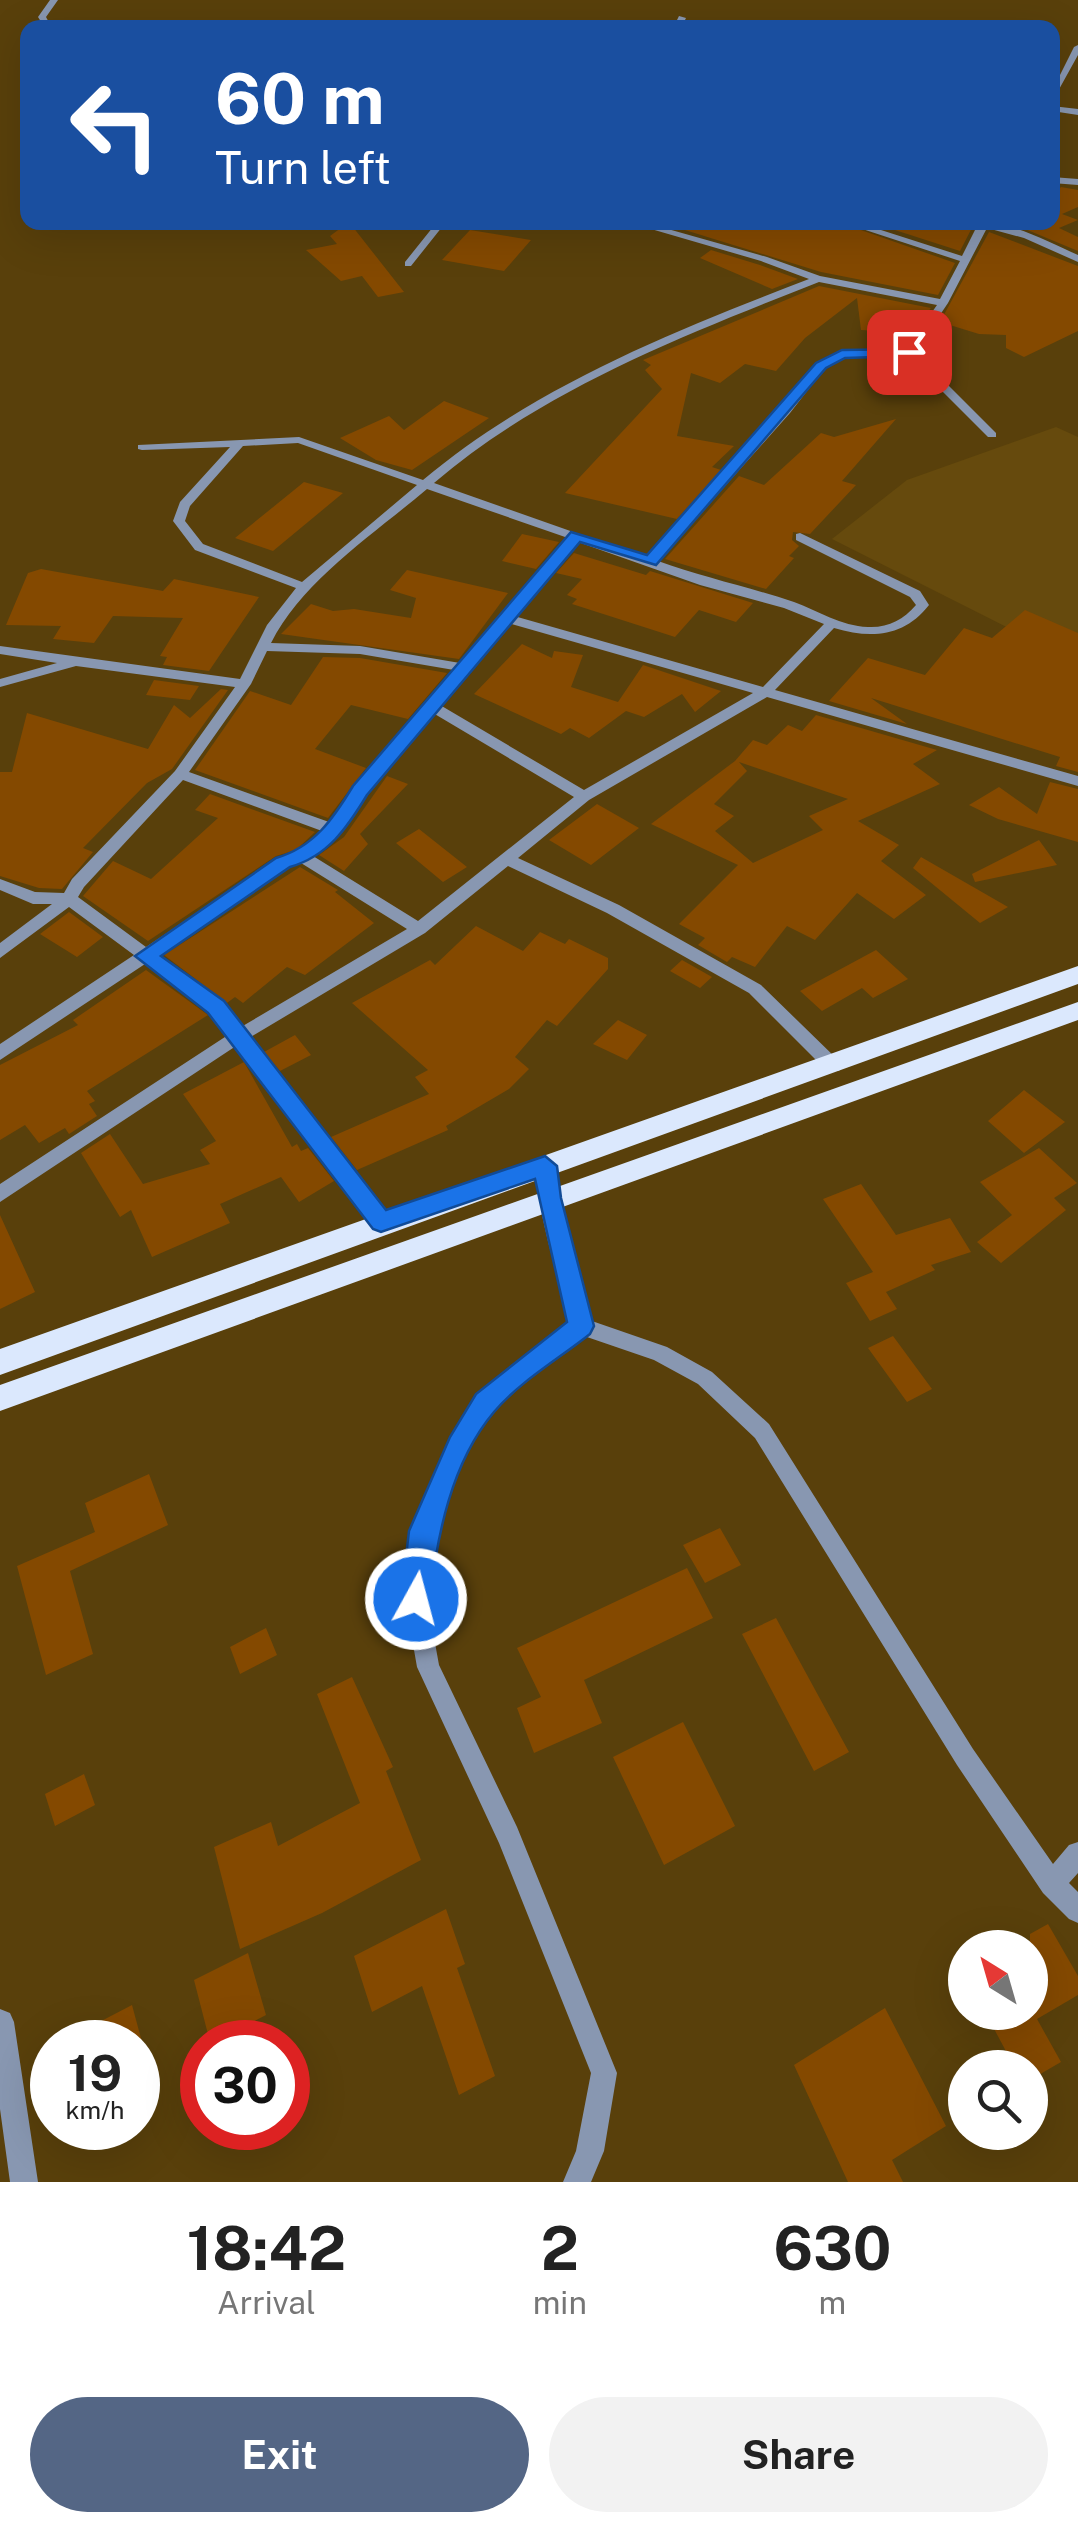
<!DOCTYPE html>
<html lang="en">
<head>
<meta charset="utf-8">
<style>
	:root { --surface:#fff; --page:#f2f2f2; --text:#222; --muted:#767676; --accent:#546685 }
	body { margin:0; font-family:"Public Sans",sans-serif; background:var(--page); color:var(--text); height:100vh; display:flex; flex-direction:column; font-size:38px; white-space:nowrap }
	* { box-sizing:border-box; margin:0 }
	p { font-size:32px; color:var(--muted) }
	.icon { flex:none; width:55px; height:55px; fill:none; stroke:currentColor; stroke-width:2; stroke-linecap:round; stroke-linejoin:round }
	.map { position:relative; height:2182px; overflow:hidden }
	.side { display:flex; flex-direction:column; background:var(--surface); flex:1 }
	.side>* { flex:none }
	.guide { position:absolute; left:20px; top:20px; width:1040px; height:210px; border-radius:20px; box-shadow:0 10px 40px #0002; background:#1a4fa0; color:#fff; overflow:hidden }
	.needle { width:65px; rotate:323deg }
	.fabs { position:absolute; left:948px; top:1930px; display:grid; gap:20px }
	.fabs a { display:grid; place-items:center; width:100px; height:100px; border-radius:50%; background:var(--surface); box-shadow:0 10px 40px #0002; font-size:50px }
	.speed { position:absolute; left:30px; top:2020px; display:flex; gap:20px; font-size:50px; font-weight:700; text-align:center }
	.speed>* { display:grid; place-content:center; width:130px; height:130px; border-radius:50%; background:var(--surface); box-shadow:0 10px 40px #0002; line-height:1 }
	.speed small { font-size:25px; font-weight:400 }
	.speed .limit { border:15px solid #d22; background:#fff; color:#111 }
	.pin { position:absolute; display:grid; place-items:center; width:85px; height:85px; color:#fff; margin:-42px; border-radius:20px; box-shadow:0 5px 15px #0006 }
	.me { position:absolute; width:110px; margin:-55px; rotate:7deg; stroke-linejoin:round; filter:drop-shadow(0 0 8px #0008) }
	.turn { display:flex; align-items:center; gap:35px; height:210px; padding:0 30px; font-size:45px }
	.turn .icon { width:130px; height:130px; stroke-width:2.5 }
	.turn b { display:block; font-size:70px; line-height:85px }
	.eta { display:flex; justify-content:space-evenly; align-items:center; height:170px; text-align:center }
	.eta b { font-size:60px; font-weight:700; line-height:70px }
	.primary-button { display:flex; gap:20px; margin-top:auto; padding:20px 30px }
	.primary-button a { flex:1; height:115px; border-radius:60px; background:var(--accent); color:#fff; font-size:40px; font-weight:700; line-height:115px; text-align:center }
	.primary-button a+a { background:var(--page); color:var(--text) }
	.map>svg:first-child { display:block }
	.built { fill:#664a0d }
	.building { fill:#844900; fill-rule:evenodd }
	.lines { fill:none; stroke-linecap:round; stroke-linejoin:round }
	.minor { fill:#8897b1; fill-rule:evenodd }
	.major { fill:#dbe8fd; fill-rule:evenodd }
	.route { fill:#1a73e8; stroke:#114b97; stroke-width:2.5 }
</style>
</head>
<body>
<div class="map">
<svg width="1078" height="2182" viewBox="0 0 1078 2182">
	<rect width="100%" height="100%" fill="#59400b"/>
	<path class="built" d="M1056,427L1078,437V663L832,539L907,480Z"/>
	<path class="building" d="M1061,187L1078,190V207L1062,214L1078,220L1059,228L1078,237V251L1008,222H1052V196Z
		M349,222L404,292L378,297L362,276L341,281L306,250L337,244L330,236Z
		M659,222H838L955,263L938,295L821,272Z
		M870,222H975L960,251Z
		M470,230L531,240L504,271L442,260Z
		M989,232L1078,266V331L1024,357L1006,348V335L979,334L940,322Z
		M711,250L760,265L798,279L772,289L700,258Z
		M819,286L931,308L923,318L903,312L896,332L861,330L857,298L805,338L776,371L745,364L720,383L691,373L677,436L734,446L712,467L721,470L677,519L565,493L662,389L645,370L651,365L643,360Z
		M444,401L489,418L412,470L376,460L340,438L389,416L404,430Z
		M896,419L842,481L856,485L810,534L793,532L792,540L799,546L789,556L794,558L766,589L665,559L739,476L764,485L821,433L834,437Z
		M304,482L343,493L273,551L235,538Z
		M522,534L559,542L536,569L502,561Z
		M574,553L646,575L650,571L753,603L736,622L699,610L675,637L572,604L577,599L567,595L582,579L556,573Z
		M41,569L163,591L174,579L259,597L209,671L163,665L167,657L160,656L183,618L113,616L94,643L53,639L61,626L6,625L28,573Z
		M407,570L508,593L459,659L281,634L311,604L333,611L354,609L411,618L416,598L390,590Z
		M1025,610L1078,633V772L1056,766L1060,757L871,698L907,724L829,701L868,658L925,675L964,628L992,638Z
		M522,644L552,658L554,651L583,655L571,687L618,702L643,665L721,691L695,712L682,694L644,717L626,711L589,738L570,728L561,734L474,694Z
		M323,657L360,658L447,673L408,719L351,705L315,749L366,768L328,818L195,770L250,691L291,705Z
		M154,680L199,686L190,700L146,695Z
		M221,689L228,690L172,769L147,783L83,848L93,852L62,889L39,888L0,876V772H12L27,713L148,749L174,705L190,718Z
		M816,715L937,750L913,764L940,784L858,821L899,845L881,861L926,895L894,919L857,893L815,940L787,926L755,967L732,957L727,962L698,945L705,938L679,924L738,865L651,824L735,761L753,740L767,745L788,725L802,731ZM739,762L848,799L809,816L823,830L753,863L715,831L734,816L714,804L747,771Z
		M387,776L408,784L360,834L368,844L344,871L319,855L344,837Z
		M1050,782L1078,789V842L998,819L969,805L999,787L1037,814Z
		M210,794L315,832L296,850L276,856L148,941L83,896L113,861L151,879L218,818L195,810Z
		M597,804L639,828L591,865L549,840Z
		M419,829L467,867L443,882L396,843Z
		M1039,840L1057,865L975,882L972,874Z
		M921,857L1008,907L980,923L913,868Z
		M300,867L338,890L335,892L374,923L305,975L287,967L243,1003L235,997L227,1003L164,955Z
		M69,912L103,937L77,957L40,934Z
		M476,926L523,951L540,932L565,944L569,939L608,958V969L557,1026L547,1020L515,1057L529,1069L509,1089L446,1126L448,1130L357,1170L331,1137L429,1094L415,1077L428,1070L352,1003L430,960L435,965Z
		M876,950L908,979L873,998L862,988L822,1011L800,991Z
		M682,960L712,977L700,988L670,971Z
		M146,970L208,1015L87,1091L95,1101L89,1104L97,1116L69,1134L65,1128L39,1143L25,1125L0,1140V1065L78,1025L73,1020Z
		M618,1020L647,1035L627,1060L593,1044Z
		M295,1035L311,1055L280,1071L264,1052Z
		M244,1062L292,1147L297,1144L301,1151L308,1148L334,1181L299,1202L281,1177L220,1204L230,1223L152,1257L131,1210L120,1217L81,1153L110,1134L143,1184L210,1164L200,1150L216,1141L183,1094Z
		M1024,1090L1065,1122L1024,1153L988,1121Z
		M1039,1148L1077,1183L1054,1198L1066,1210L1001,1263L977,1242L1012,1215L980,1182Z
		M861,1184L896,1235L950,1218L971,1252L931,1265L935,1270L886,1292L897,1309L870,1321L846,1283L873,1272L823,1199Z
		M0,1215L35,1292L0,1309Z
		M893,1336L932,1389L907,1402L868,1348Z
		M149,1474L168,1525L70,1571L93,1654L46,1675L17,1566L95,1532L85,1503Z
		M720,1528L741,1565L705,1583L683,1545Z
		M687,1568L713,1618L584,1680L602,1723L534,1753L517,1708L541,1697L517,1648Z
		M776,1618L849,1752L814,1771L742,1634Z
		M266,1628L277,1655L240,1674L230,1647Z
		M352,1677L393,1767L386,1771L421,1860L322,1913L240,1949L214,1847L271,1822L278,1846L360,1803L317,1694Z
		M683,1722L735,1826L664,1865L613,1757Z
		M84,1774L95,1805L55,1826L45,1794Z
		M446,1909L465,1964L457,1968L495,2076L459,2095L422,1986L372,2012L354,1956Z
		M1048,1924L1078,1976V1995L1037,2019L1061,2062L1030,2080V2068H1015L985,2012H1030V1934Z
		M248,1953L266,2015L249,2024L254,2042H210L194,1980Z
		M132,2005L142,2042H61Z
		M885,2008L946,2126L892,2160L903,2182H848L794,2065Z"/>
	<g class="lines">
		<path class="minor" d="M50,0H58L46,17L52,28H45L38,17Z
			M679,16L686,18L681,28H673Z
			M1078,45V55L1052,102V91L1074,47Z
			M1052,106L1078,109V115L1052,111Z
			M1052,177L1078,179V185L1052,183Z
			M437,222H446L411,266H405V262Z
			M627,222H643L767,257L820,276L940,299L960,261L841,222H856L962,256L979,222C1013,222 1048,242 1078,255V262L1024,238L987,228L948,303L915,352L996,433V437H988L906,355L844,357L825,368L790,413L658,561C702,577 749,587 794,602C818,611 841,626 868,627C888,628 903,620 916,605L910,597L796,540V534L800,533L920,591L929,605C904,637 871,639 834,628L775,690L1078,776V786L767,697L589,800L518,858L619,905L761,985L839,1061L842,1066L839,1071H827L749,993L607,913L508,866L425,933L249,1038L388,1216L390,1222L388,1228L381,1230L374,1228L236,1046L0,1202V1184L228,1035L210,1011L145,964L0,1060V1044L134,955L69,907L0,958V943L52,904H33L0,890V879L35,892L64,893L72,879L175,771L235,687L76,666L0,687V679L57,663L0,654V646L240,679L267,625L296,588L195,550L173,521L180,502L230,447L142,450L138,449V445L299,437L423,480C535,386 674,331 809,279L761,261ZM819,282L937,305L906,349L842,351L817,364L782,409L647,558L434,483C544,389 685,335 819,282ZM298,443L417,485L302,582L203,544L185,521L190,506L243,446ZM427,489L568,538L460,663L360,646L271,643C303,580 374,534 427,489ZM578,542L700,585L784,608L824,624L763,687L514,616ZM508,623L753,693L584,790L440,705ZM267,651L360,654L454,670L377,761L329,822L189,772L251,684ZM433,713L574,797L418,921L313,856L335,835L341,834L342,827ZM183,780L322,831L298,853L278,859L146,947L78,897L84,887ZM301,863L407,929L241,1027L222,1003L157,955L288,867Z
			M545,1159L551,1161L557,1198L589,1320L667,1347L712,1372L769,1424L973,1749L1053,1864L1069,1845L1078,1842V1873L1069,1883L1078,1892V1923L1069,1919L1043,1893L957,1765L755,1438L698,1384L654,1360L584,1336L492,1409L467,1452L435,1531L427,1599L439,1665L517,1827L617,2073L604,2151L591,2182H563L576,2151L591,2073L499,1843L417,1667L405,1599L413,1531L452,1439L478,1395L570,1323C562,1288 529,1190 539,1161Z
			M0,2009L10,2013L14,2022L38,2182H10L0,2109Z"/>
		<path class="major" d="M1078,966V984L0,1375V1349Z
			M1078,1002V1020L0,1411V1385Z"/>
	</g>
	<path class="route" d="M914,349L909,356L845,358L826,368L656,565L580,542L367,795C347,828 328,856 290,867L161,956L224,1001L386,1210L545,1156L557,1166L561,1198L594,1326L590,1334C560,1358 519,1382 494,1412C451,1463 437,1536 430,1599L426,1609L416,1613L406,1609L401,1599L409,1531L450,1437L476,1394L567,1322L535,1179L381,1232L373,1229L208,1013L135,956L276,858C314,847 333,819 353,786L571,532L647,555L816,363L842,350Z"/>
</svg>
<div class="fabs">
<a><svg class="needle" viewBox="-14 -14 28 28"><path d="M0-13l5 13h-10z" fill="#e53935"/><path d="M0 13l5-13h-10z" fill="#767676"/></svg></a>
<a><svg class="icon" aria-label="search" viewBox="0 0 24 24"><circle cx="10" cy="10" r="6"/><path d="M15 15l6 6"/></svg></a>
</div>
<div class="speed"><div>19<small>km/h</small></div><div class="limit">30</div></div>
<div class="pin" style="left:909px;top:352px;background:#d93025"><svg class="icon" aria-label="arrive" viewBox="0 0 24 24"><path d="M6 21V4h12l-3 4 3 4H6"/></svg></div>
<svg class="me" style="left:416px;top:1599px" viewBox="-20 -20 40 40"><circle r="17" fill="#1a73e8" stroke="#fff" stroke-width="3"/><path d="M0-11L8 9 0 5-8 9z" fill="#fff"/></svg>
<div class="guide">
<div class="turn"><svg class="icon" aria-label="left" viewBox="0 0 24 24"><path d="M17 20v-9H6M10 6l-5 5 5 5"/></svg><div><b>60 m</b>Turn left</div></div>
</div>
</div>
<section class="side">
<div class="eta">
<div><b>18:42</b><p>Arrival</p></div>
<div><b>2</b><p>min</p></div>
<div><b>630</b><p>m</p></div>
</div>
<div class="primary-button"><a>Exit</a><a>Share</a></div>
</section>
</body>
</html>
